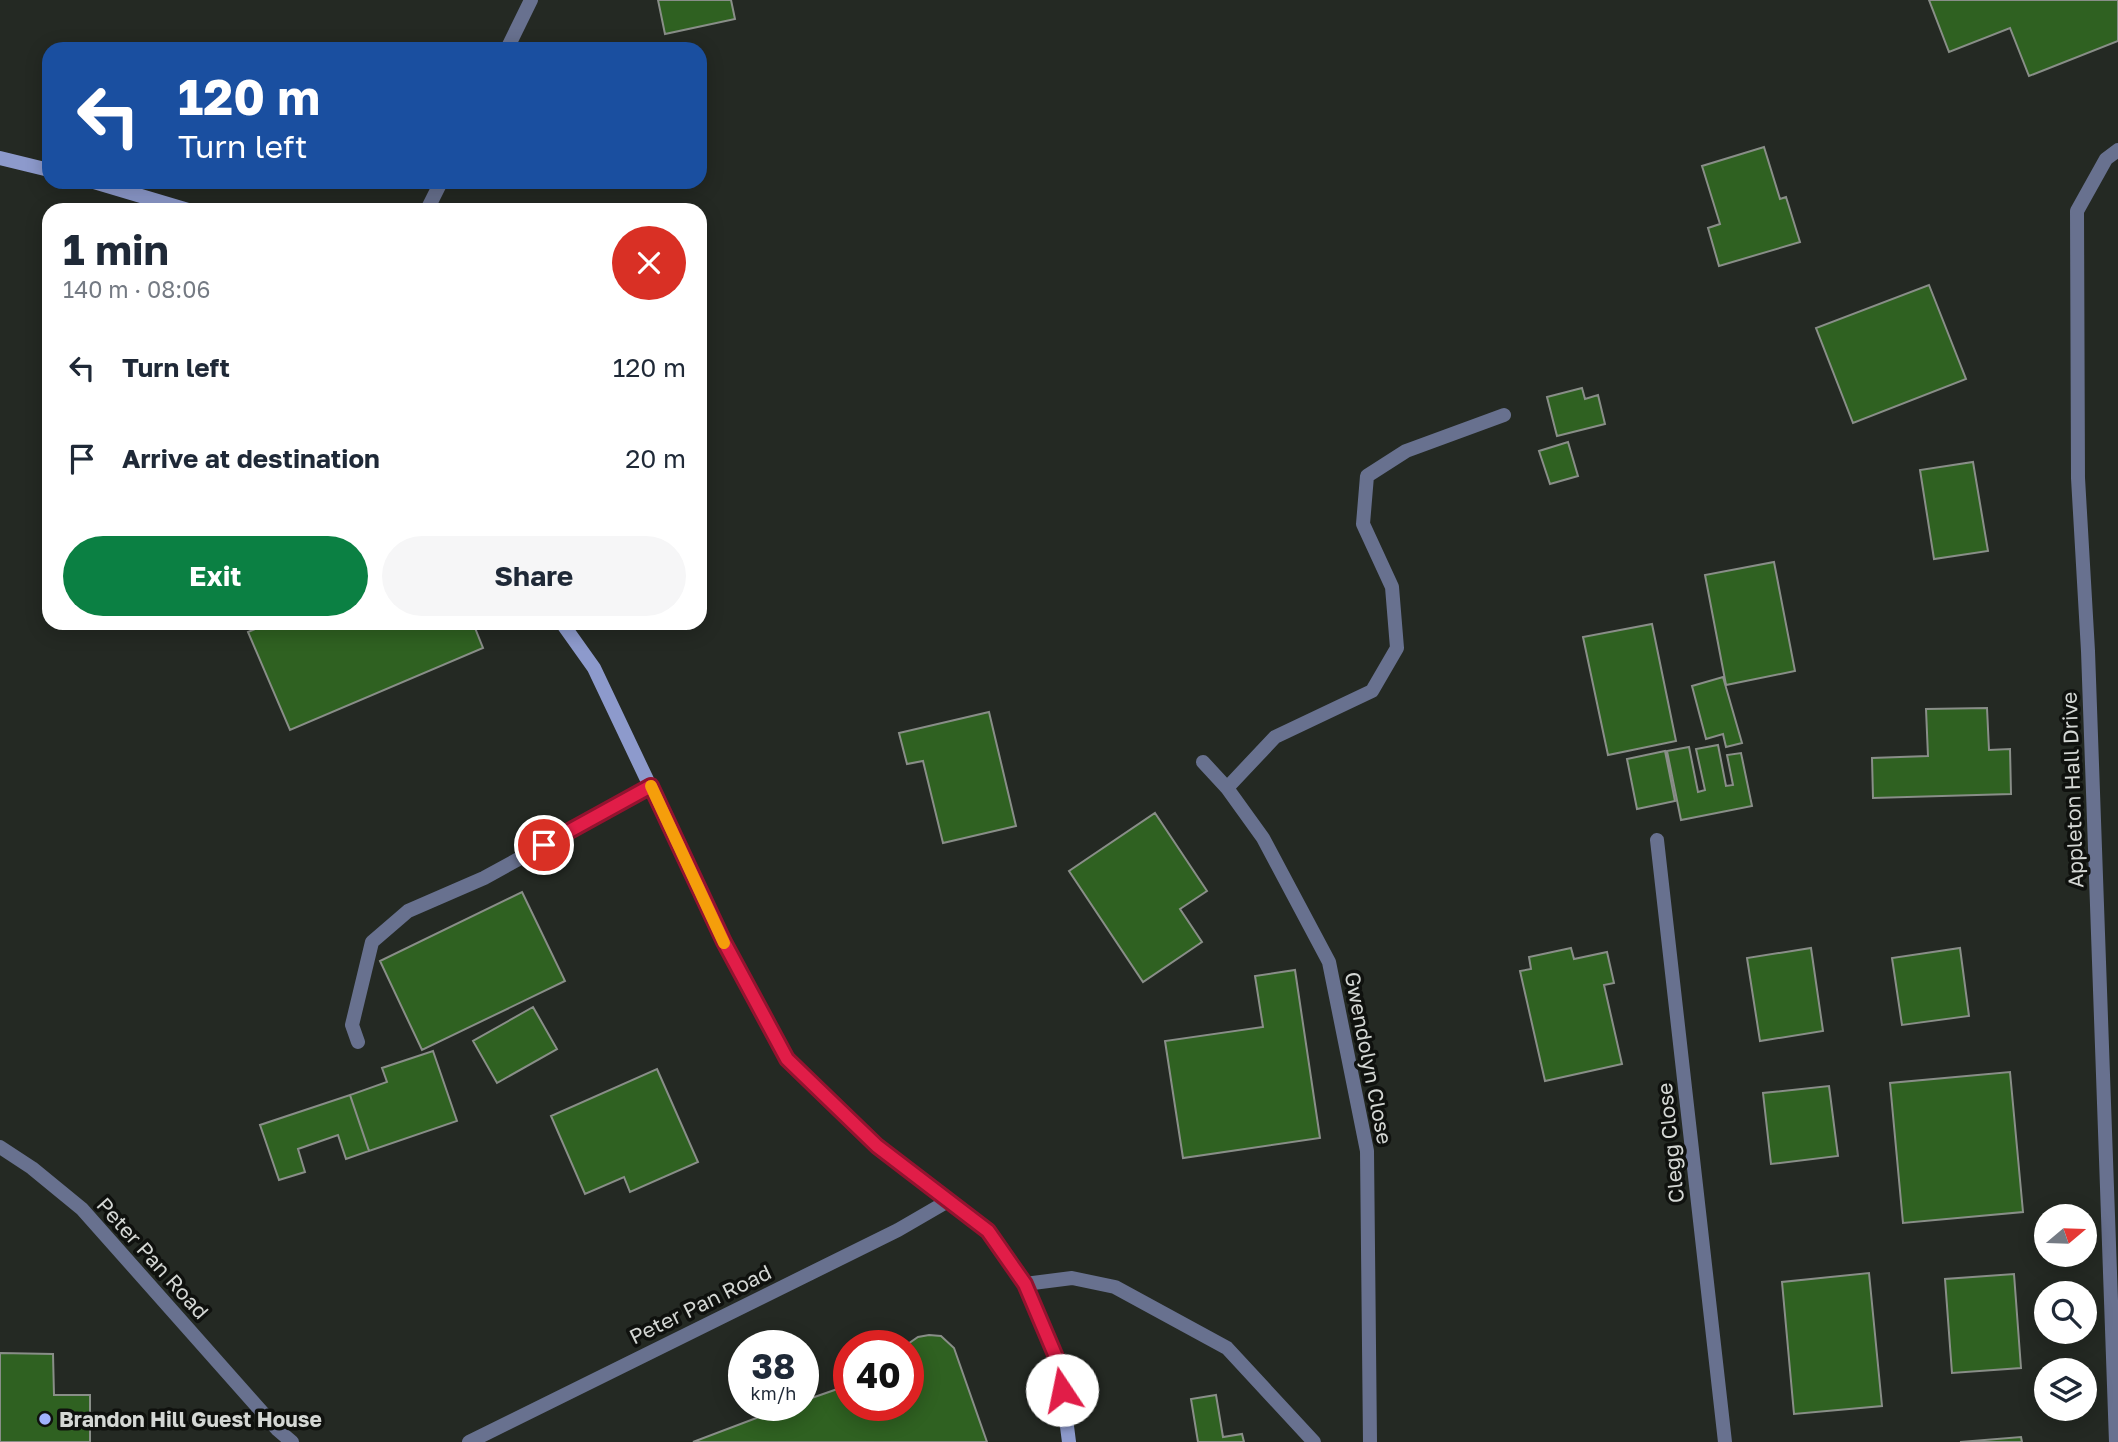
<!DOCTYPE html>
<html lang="en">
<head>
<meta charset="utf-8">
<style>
	:root { --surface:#fff; --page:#f6f6f7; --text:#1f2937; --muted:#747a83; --accent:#0b8043 }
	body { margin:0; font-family:"Golos Text",sans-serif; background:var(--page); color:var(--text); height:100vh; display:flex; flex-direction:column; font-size:26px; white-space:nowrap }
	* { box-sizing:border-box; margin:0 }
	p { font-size:23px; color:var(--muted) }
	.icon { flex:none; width:38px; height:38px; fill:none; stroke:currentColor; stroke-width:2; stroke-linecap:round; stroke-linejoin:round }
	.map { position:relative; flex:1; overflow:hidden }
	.drawer { position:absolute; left:42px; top:203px; width:665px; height:427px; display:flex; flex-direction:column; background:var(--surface); border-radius:21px; box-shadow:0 4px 18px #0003 }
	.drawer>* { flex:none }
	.hud { position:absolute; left:42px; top:42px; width:665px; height:147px; border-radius:21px; box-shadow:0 4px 18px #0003; background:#1a4fa0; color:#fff; overflow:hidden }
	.needle { width:46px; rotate:71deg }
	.controls { position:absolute; left:2034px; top:1204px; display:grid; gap:14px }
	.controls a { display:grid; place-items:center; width:63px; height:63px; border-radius:50%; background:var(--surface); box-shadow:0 4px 18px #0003; font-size:35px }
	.speed { position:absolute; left:728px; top:1330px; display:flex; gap:14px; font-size:35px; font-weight:700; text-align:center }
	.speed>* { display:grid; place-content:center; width:91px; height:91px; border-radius:50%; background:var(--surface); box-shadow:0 4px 18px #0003; line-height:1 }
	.speed small { font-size:18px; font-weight:400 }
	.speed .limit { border:10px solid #d22; background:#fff; color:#111 }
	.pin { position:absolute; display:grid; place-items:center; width:60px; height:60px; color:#fff; margin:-30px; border:4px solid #fff; border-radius:50%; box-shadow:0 2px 7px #0007 }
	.me { position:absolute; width:77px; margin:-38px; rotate:349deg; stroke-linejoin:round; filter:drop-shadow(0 0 5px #0008) }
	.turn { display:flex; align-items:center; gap:24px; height:147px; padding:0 21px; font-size:32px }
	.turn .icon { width:91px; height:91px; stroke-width:2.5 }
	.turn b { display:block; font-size:49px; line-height:60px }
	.round { display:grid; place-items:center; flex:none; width:74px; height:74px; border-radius:37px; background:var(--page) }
	.summary { display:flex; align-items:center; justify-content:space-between; height:119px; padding:0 21px }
	h1 { font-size:42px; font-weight:700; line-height:52px }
	.cta { display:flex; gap:14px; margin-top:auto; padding:14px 21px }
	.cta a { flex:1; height:80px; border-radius:42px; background:var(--accent); color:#fff; font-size:28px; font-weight:700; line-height:80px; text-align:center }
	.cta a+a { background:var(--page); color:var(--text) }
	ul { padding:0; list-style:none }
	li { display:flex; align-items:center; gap:21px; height:91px; padding:0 21px }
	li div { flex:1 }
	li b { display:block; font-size:26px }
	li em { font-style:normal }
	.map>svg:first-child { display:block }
	.building { fill:#2f6121; stroke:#898e88; stroke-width:2 }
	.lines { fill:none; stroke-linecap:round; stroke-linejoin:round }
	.street { stroke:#68718f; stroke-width:14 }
	.secondary { stroke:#8d9acc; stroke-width:14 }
	.route-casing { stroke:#92132f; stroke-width:18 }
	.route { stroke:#e11d48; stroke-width:12 }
	.slow { stroke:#f59e0b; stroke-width:12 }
	.poi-dot { fill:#a0b3fd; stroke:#0f110e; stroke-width:2.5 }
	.labels { text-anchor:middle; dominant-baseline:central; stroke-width:7; stroke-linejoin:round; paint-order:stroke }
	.street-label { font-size:21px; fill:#d4d7d4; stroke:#0f110e }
	.poi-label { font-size:21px; font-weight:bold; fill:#d4d7d4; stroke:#0f110e; text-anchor:start }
</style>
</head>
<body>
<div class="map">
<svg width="2118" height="1442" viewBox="0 0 2118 1442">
	<rect width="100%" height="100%" fill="#242923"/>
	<path class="building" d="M658,0H731L735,19L665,34Z
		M1929,0H2118V41L2029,76L2010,28L1949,52Z
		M1764,147L1780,199L1786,197L1800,242L1719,266L1708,228L1720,224L1702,166Z
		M1929,285L1966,379L1853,423L1816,328Z
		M1582,388L1585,399L1598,395L1605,424L1557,436L1547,397Z
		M1568,442L1578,476L1550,484L1539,451Z
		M1973,462L1988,551L1934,559L1920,470Z
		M1774,562L1795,671L1726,685L1705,575Z
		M269,623H473L483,648L290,730L248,632Z
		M1652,624L1676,741L1608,755L1583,637Z
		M1723,677L1742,743L1726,747L1723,734L1706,739L1692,686Z
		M1987,708L1989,750L2010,749L2011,794L1873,798L1872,758L1928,756L1926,709Z
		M989,712L1016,826L943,843L923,761L907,764L899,733Z
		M1718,745L1726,786L1733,785L1727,755L1741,753L1752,806L1681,820L1667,751L1689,747L1698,792L1705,790L1696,749Z
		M1665,751L1675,801L1637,809L1627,759Z
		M1155,813L1207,891L1180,909L1202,942L1143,982L1069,871Z
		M522,892L565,981L422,1050L380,961Z
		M1571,948L1574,959L1607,952L1614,983L1604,985L1622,1064L1545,1081L1520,971L1531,969L1529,957Z
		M1811,948L1823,1031L1760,1041L1747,958Z
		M1960,948L1969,1016L1902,1025L1892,958Z
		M1295,970L1320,1138L1183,1158L1165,1041L1263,1027L1255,976Z
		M533,1007L557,1049L497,1083L473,1041Z
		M433,1051L457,1121L369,1151L350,1095L387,1082L382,1068Z
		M657,1069L698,1162L630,1192L624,1177L585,1194L551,1116Z
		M2010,1072L2023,1212L1903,1223L1890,1083Z
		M1829,1086L1838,1156L1771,1164L1763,1093Z
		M350,1095L369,1151L346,1159L338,1135L298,1149L305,1172L279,1180L260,1125Z
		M1869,1273L1882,1406L1794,1414L1782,1282Z
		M2014,1274L2021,1368L1952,1373L1945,1279Z
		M929,1335L941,1336L954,1348L987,1442H693L791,1405H803V1401L849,1385V1405H908V1346H905L918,1337Z
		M0,1353L53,1354L54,1395H90V1442H0Z
		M1216,1395L1223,1437L1242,1434L1244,1442H1198L1191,1399Z
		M2021,1437L2022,1442H1960Z"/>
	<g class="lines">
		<path class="street" d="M507,49L531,0
			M427,210L441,182
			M1203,762L1227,788L1263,838L1329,962L1367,1151L1370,1442
			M1227,788L1275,737L1372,691L1397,648L1392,587L1363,524L1367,476L1406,451L1504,415
			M1657,840L1725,1442
			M358,1042L352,1025L372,942L408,911L484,878L651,786
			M0,1147L32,1168L82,1209L278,1430L292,1442
			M1025,1284L1072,1278L1115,1287L1227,1348L1314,1442
			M469,1442L898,1230L948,1201
			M2116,1442L2088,651L2078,478L2077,211L2106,159L2118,150"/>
		<path class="secondary" d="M0,158L49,170
			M94,182L188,210
			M562,623L594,668L724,942L787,1059L877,1146L987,1231L1025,1284L1059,1364L1069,1442"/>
	</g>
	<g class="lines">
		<g class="route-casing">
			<path id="route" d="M544,845L651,786L724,942L787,1059L877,1146L988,1231L1025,1284L1059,1364L1062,1390"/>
		</g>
		<use href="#route" class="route"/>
		<path class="slow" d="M651,786L724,943"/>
	</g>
	<circle class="poi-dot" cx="45" cy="1419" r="7"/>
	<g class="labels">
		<g class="street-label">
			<text transform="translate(2072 790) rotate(-92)">Appleton Hall Drive</text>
			<text transform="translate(1369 1058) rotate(79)">Gwendolyn Close</text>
			<text transform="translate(1670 1143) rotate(-96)">Clegg Close</text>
			<text transform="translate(153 1258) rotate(48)">Peter Pan Road</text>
			<text transform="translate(700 1304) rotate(-26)">Peter Pan Road</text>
		</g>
		<g class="poi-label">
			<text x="59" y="1419">Brandon Hill Guest House</text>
		</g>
	</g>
</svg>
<div class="controls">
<a><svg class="needle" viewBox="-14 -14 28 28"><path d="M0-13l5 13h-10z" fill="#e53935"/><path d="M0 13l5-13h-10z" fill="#747a83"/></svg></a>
<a><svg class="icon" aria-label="search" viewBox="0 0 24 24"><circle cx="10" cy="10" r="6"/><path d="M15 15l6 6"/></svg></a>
<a><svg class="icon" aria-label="layers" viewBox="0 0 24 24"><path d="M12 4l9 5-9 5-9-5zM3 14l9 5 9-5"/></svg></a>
</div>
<div class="speed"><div>38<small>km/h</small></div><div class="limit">40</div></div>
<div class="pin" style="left:544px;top:845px;background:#d93025"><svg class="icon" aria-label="arrive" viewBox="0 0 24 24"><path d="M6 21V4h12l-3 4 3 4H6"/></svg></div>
<svg class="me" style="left:1062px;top:1390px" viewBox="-20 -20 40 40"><circle r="19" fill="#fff"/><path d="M0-13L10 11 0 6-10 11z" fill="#e11d48"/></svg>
<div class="hud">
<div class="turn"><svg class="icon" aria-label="left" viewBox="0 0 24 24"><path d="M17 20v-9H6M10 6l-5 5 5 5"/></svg><div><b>120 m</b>Turn left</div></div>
</div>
<section class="drawer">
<div class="summary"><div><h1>1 min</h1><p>140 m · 08:06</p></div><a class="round" style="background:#d93025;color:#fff"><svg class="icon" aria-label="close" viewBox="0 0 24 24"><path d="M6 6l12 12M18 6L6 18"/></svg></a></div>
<ul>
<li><svg class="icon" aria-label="left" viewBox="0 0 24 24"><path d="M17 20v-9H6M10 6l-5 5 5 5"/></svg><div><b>Turn left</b></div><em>120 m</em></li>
<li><svg class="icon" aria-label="arrive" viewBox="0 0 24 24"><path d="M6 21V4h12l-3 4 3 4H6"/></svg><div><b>Arrive at destination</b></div><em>20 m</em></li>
</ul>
<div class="cta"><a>Exit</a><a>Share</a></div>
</section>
</div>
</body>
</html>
